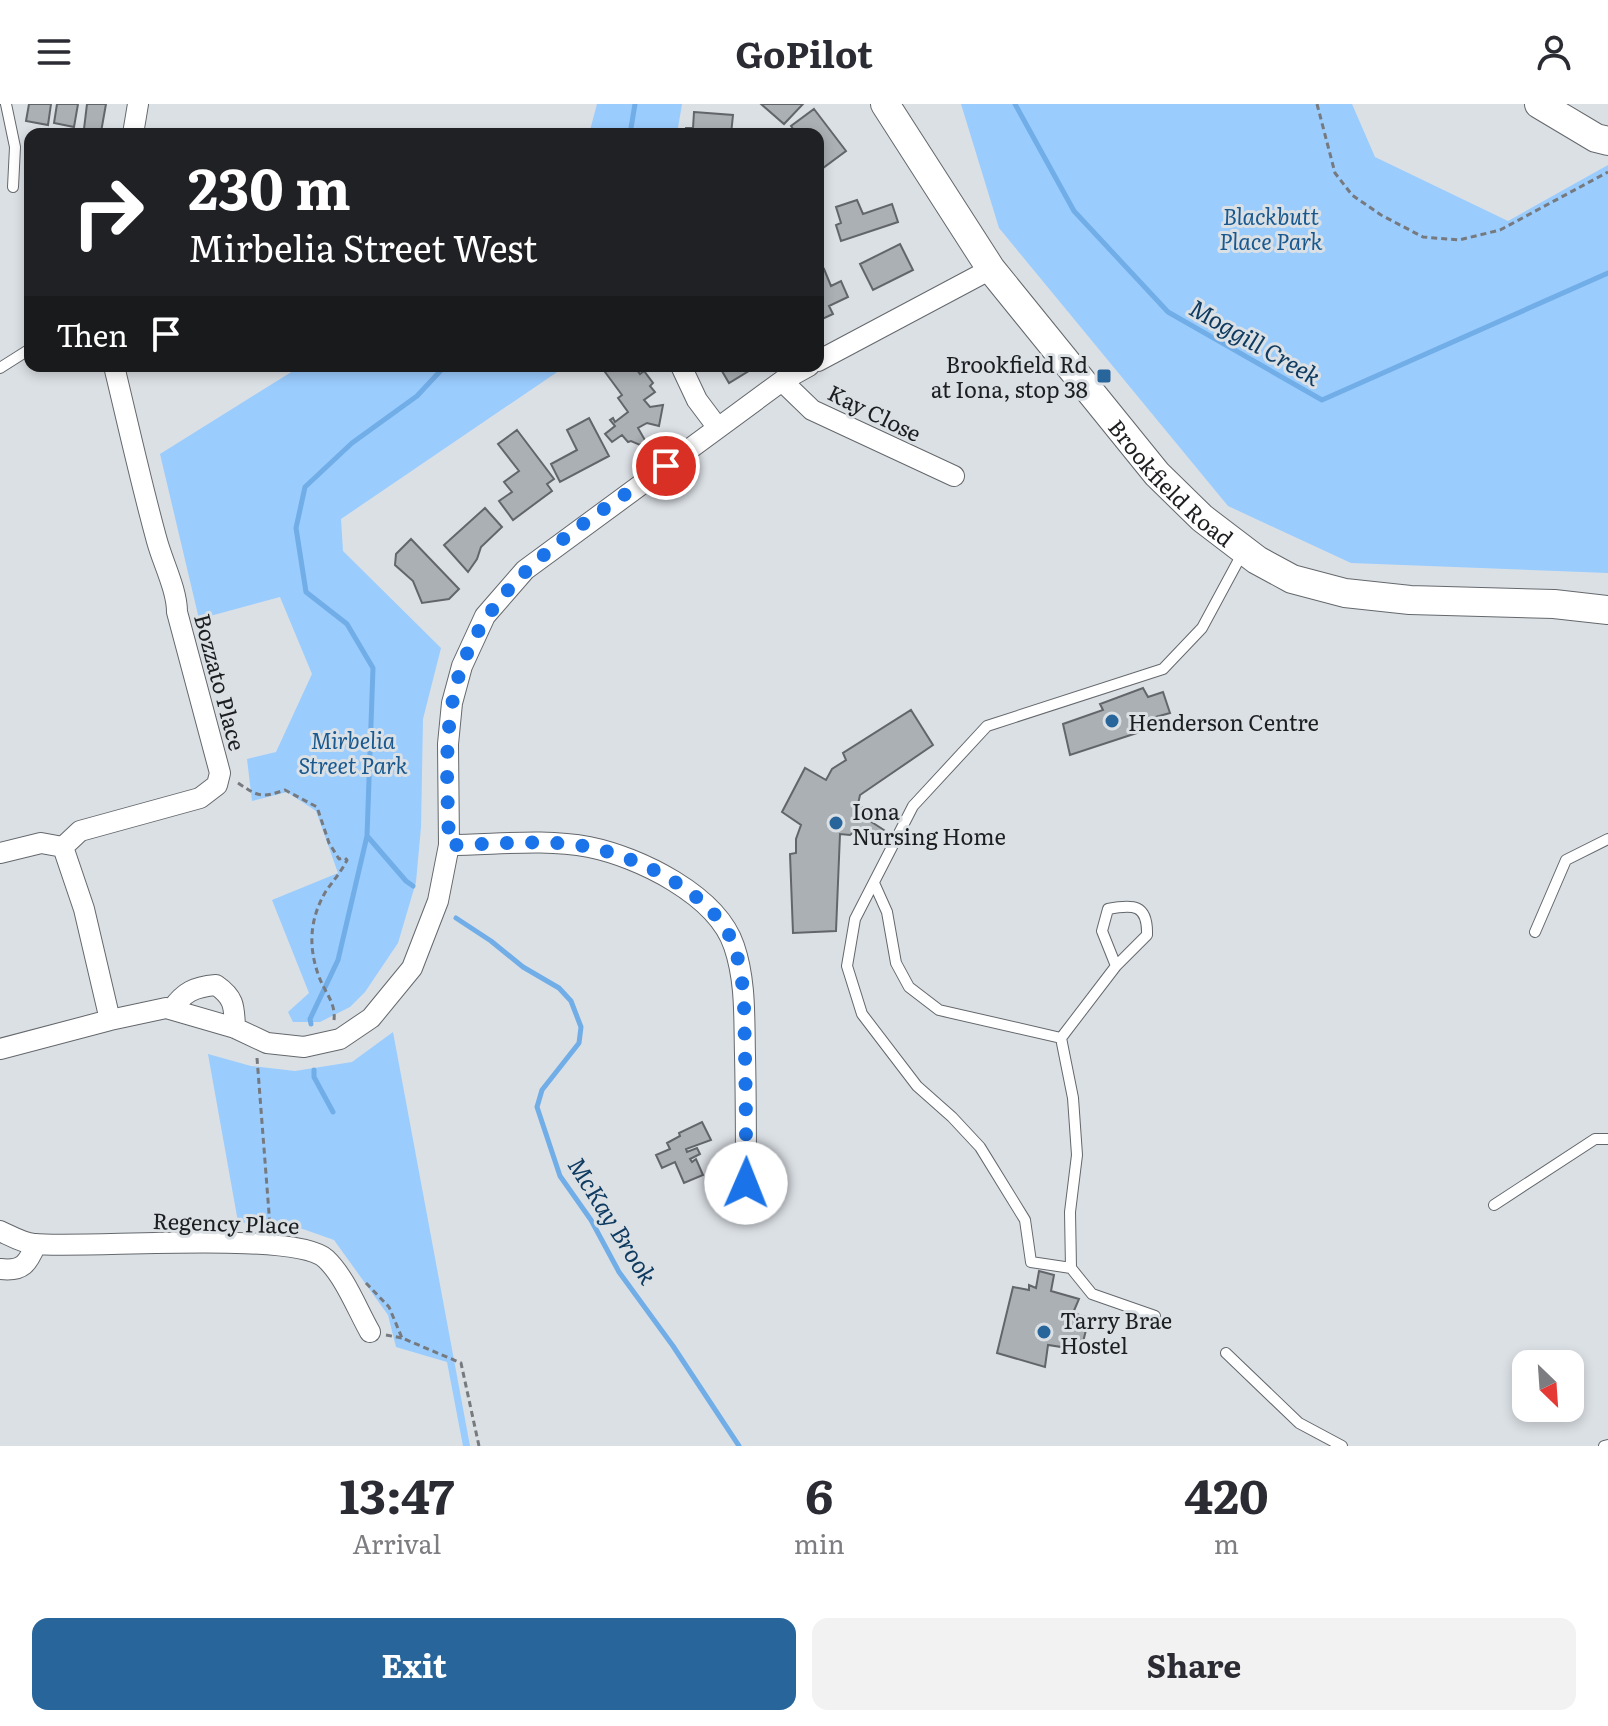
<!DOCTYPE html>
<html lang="en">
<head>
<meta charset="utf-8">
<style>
	:root { --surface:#fff; --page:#f2f2f3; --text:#2b2b33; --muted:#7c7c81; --accent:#27659b }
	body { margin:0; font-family:Literata,serif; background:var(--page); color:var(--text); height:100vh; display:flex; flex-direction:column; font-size:30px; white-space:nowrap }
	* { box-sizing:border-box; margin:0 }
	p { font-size:26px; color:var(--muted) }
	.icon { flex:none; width:44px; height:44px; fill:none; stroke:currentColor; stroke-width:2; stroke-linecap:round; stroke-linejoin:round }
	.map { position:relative; height:1342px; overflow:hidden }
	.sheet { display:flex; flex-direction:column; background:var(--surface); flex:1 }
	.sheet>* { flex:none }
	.hud { position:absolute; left:24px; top:24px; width:800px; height:244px; border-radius:16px; box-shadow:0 4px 12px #0003; background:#202124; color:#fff; overflow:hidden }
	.needle { width:52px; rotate:155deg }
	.tools { position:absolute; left:1512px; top:1246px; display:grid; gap:16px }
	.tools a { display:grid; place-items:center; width:72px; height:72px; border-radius:16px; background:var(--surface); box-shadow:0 4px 12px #0003; font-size:40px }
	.pin { position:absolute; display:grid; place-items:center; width:68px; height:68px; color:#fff; margin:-34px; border:4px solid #fff; border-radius:50%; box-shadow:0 2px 8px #0007 }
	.me { position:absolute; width:88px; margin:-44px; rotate:1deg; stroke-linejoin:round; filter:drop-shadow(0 0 6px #0008) }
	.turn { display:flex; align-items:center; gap:28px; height:168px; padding:0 32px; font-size:36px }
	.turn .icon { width:104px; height:104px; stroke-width:2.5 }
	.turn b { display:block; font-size:56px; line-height:68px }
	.then { display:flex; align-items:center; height:76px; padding:0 32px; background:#0003; gap:16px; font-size:30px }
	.eta { display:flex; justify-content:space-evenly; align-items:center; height:136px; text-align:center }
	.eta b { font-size:48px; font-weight:700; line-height:56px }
	.cta { display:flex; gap:16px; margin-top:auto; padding:16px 32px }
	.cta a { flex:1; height:92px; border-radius:16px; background:var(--accent); color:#fff; font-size:32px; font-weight:700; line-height:92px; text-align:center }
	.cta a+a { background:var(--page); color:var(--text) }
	header { display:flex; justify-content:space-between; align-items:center; height:104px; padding:0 32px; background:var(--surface); font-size:36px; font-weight:700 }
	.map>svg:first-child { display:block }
	.green { fill:#9accfe }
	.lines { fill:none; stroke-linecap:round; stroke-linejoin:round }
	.stream { stroke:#71ade7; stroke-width:5 }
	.building { fill:#abb0b4; stroke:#62666a; stroke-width:2 }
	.lane-casing { stroke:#64686c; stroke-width:12 }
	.street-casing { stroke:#64686c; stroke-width:22 }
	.secondary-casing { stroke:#64686c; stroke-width:30 }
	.path { stroke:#76797d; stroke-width:3; stroke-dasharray:6 4; stroke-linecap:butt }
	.lane { stroke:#fff; stroke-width:10 }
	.street { stroke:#fff; stroke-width:20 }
	.secondary { stroke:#fff; stroke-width:28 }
	.route { stroke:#1a73e8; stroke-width:14; stroke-dasharray:0 25.2 }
	.poi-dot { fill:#27659b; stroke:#dbe0e5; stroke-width:3 }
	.labels { text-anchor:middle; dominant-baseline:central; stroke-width:6; stroke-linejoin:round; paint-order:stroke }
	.park-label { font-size:22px; font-style:italic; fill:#19598f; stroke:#dbe0e5 }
	.poi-label { font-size:22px; fill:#1c1e20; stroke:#dbe0e5; text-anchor:start }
	.street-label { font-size:22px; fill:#1c1e20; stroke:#dbe0e5 }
	.water-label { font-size:24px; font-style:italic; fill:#0f3b61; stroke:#dbe0e5 }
</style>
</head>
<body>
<header><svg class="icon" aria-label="menu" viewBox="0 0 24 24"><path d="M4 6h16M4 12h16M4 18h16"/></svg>GoPilot<svg class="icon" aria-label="person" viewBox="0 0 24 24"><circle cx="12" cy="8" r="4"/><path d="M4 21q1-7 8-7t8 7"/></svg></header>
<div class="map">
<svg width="1608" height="1342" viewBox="0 0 1608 1342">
	<rect width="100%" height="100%" fill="#dbe0e5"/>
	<path class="green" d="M597,0H682L677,30H589Z
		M961,0H1352L1375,53L1508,117L1608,61V469L1351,459L1228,402L999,124Z
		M301,262H566L341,415L343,447L441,544L423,615L421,723L416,778L398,839L365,888L350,903L320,918H293L288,908L309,889L272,796L338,769L316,707L287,688L252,697L247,655L276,648L312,570L280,493L199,515L160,350Z
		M393,928L470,1342H463L447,1258L396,1243L388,1211L334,1136L303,1125L238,1118L208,950L251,962L295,967L352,958Z"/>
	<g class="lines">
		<path class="stream" d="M1015,0L1074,107L1168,208L1322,296L1608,169
			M630,30L635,0
			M368,733L406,777L413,782
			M456,814L491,837L523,863L559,884L571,897L581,923L579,939L542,986L537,1003L560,1072L591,1116L619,1168L673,1242L739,1342
			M311,920L310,915L338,856L367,732L373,564L347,520L306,488L296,424L305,383L352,339L417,292L445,262
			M314,966V973L333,1008"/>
	</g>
	<path class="building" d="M29,0H51L48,21L26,17Z
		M57,0H78L74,23L54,19Z
		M87,0H106L101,28L84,25Z
		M761,0H803L784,20Z
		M814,5L846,47L823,64L818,57V30H797L791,22Z
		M694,8L733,11L731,30H685L686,24H693Z
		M857,96L863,110L892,100L898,118L841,137L836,121L841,119L836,103Z
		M900,140L913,166L873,186L860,160Z
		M824,165L831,182L841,177L848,193L829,202L833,210L818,217V168Z
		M612,262H634L640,270L644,267L653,279L650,282L655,288L644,296L650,303L663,301L659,322L647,319L638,324L646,338L640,341L631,337L628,338L622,331L612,338L605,330L615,322L610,316L613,314L615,318L628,308L618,294L622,291L605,268Z
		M719,262H757L729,279Z
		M589,314L609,352L560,378L551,360L577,346L567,326Z
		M517,326L554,375L547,380L552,387L513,416L499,397L512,388L504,378L519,367L498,340Z
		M485,404L502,423L481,443L477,455L468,468L444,441Z
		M411,435L459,485L449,495L422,499L413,477L395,461L396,450Z
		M1143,584L1148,593L1163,588L1170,609L1152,614L1155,623L1070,651L1063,620L1103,606L1100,600Z
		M911,606L933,641L860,691L858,700L870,709V717L884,726L877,741L856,726L850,731L840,730L836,827L793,829L790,750L796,749V735L801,721L782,708L805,664L826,676L832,665L846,656L843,649Z
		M702,1018L711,1036L686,1045L687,1048L697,1044L700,1050L690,1055L692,1058L696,1055L703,1071L684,1079L675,1058L662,1064L656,1051L670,1045L667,1039L680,1032L679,1029Z
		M1039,1167L1054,1171L1051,1187L1079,1195L1073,1209L1089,1214L1081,1246L1048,1241L1045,1263L997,1249L1013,1183L1029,1186V1181L1036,1184Z"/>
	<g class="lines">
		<g class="lane-casing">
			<path id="lane" d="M6,0L15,43L13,83
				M0,264L30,245
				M874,779L887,808L896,859L909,883L939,906L1061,934L1073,994L1077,1051L1070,1108L1071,1164
				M1535,828L1566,756L1608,735
				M1061,934L1116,862L1102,827L1108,805C1133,800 1148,800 1147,831L1116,862
				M1494,1101L1595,1035H1608
				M1155,1212L1092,1190L1071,1164L1031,1158L1025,1116L980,1043L952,1013L917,982L862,910L847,862L855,815L913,702L987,622L1163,565L1202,524L1243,448
				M1226,1249L1299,1319L1342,1342
				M1604,1342L1608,1341"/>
		</g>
		<g class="street-casing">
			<path id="street" d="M133,30L138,0
				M818,257L991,165
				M681,262L697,296L718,324
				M782,277L812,306L954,372
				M449,741C495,741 543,734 589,743C639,753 717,791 734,842C746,877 744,914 745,951C746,994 746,1036 746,1079
				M63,743L84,805L110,916
				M0,749L41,739L63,743L80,727L200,694L217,681L220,669L177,508C177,486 163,459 157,437C141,379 128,320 114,262
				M172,905C184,888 194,883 216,881C235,894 234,903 235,924
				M0,945L110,916L166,904L235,924L267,939L304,943L340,935L371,914L412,864L438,797L449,741L448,640L452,599L462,562L485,512L525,466L782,277L809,262
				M0,1127C11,1132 23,1139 34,1140C87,1145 295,1126 326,1155C345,1173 357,1205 370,1228
				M0,1165C23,1168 28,1159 36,1140"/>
		</g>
		<g class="secondary-casing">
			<g id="secondary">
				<path id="s1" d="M885,0L991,165L1157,370L1202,414L1257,456L1292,475L1345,489L1410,496L1554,500L1608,506"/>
				<path d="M1539,0L1596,34L1608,37"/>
			</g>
		</g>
		<path class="path" d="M1317,0L1335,69L1352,91L1381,111L1423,133L1459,136L1500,126L1608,68
			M238,679C259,693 261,694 285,686L317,703L329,739L339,755L345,754L347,756C341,768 333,777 326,787C310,814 308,841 318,870C324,888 336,898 334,916
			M257,954L270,1122
			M366,1179L389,1203L402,1234L461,1259L479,1342
			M386,1231L402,1234"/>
		<use href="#lane" class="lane"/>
		<use href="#street" class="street"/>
		<use href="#secondary" class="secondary"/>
	</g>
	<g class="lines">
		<path class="route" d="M666,362C577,425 471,483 452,601C444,647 448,695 449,741C494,741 543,734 589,743C639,753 716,791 734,842C746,877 744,914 745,951C746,994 746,1036 746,1079"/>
	</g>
	<g class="poi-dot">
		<rect x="1096" y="264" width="16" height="16" rx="4"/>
		<circle cx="1112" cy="617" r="8"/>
		<circle cx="836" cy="719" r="8"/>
		<circle cx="1044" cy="1228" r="8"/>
	</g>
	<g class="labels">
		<g class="park-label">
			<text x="1271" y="111">Blackbutt<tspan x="1271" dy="25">Place Park</tspan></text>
			<text x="353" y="635">Mirbelia<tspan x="353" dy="25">Street Park</tspan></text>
		</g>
		<g class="poi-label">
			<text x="1088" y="259" text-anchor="end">Brookfield Rd<tspan x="1088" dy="25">at Iona, stop 38</tspan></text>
			<text x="1128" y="617">Henderson Centre</text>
			<text x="852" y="706">Iona<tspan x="852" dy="25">Nursing Home</tspan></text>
			<text x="1060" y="1215">Tarry Brae<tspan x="1060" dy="25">Hostel</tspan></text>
		</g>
		<g class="street-label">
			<text transform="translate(875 308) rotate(26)">Kay Close</text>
			<text stroke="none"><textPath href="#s1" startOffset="476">Brookfield Road</textPath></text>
			<text transform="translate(221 578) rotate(75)">Bozzato Place</text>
			<text transform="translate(226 1118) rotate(2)">Regency Place</text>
		</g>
		<g class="water-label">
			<text transform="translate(1256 237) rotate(30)">Moggill Creek</text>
			<text transform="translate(614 1116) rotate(58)">McKay Brook</text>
		</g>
	</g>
</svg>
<div class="tools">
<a><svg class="needle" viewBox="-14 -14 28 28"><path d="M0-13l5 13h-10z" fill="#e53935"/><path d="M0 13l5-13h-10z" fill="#7c7c81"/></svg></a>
</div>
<div class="pin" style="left:666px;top:362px;background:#d93025"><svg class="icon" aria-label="arrive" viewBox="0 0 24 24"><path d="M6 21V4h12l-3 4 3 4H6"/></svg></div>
<svg class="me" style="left:746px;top:1079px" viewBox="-20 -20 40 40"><circle r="19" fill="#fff"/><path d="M0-13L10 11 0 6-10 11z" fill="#1a73e8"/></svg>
<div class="hud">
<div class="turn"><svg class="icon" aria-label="right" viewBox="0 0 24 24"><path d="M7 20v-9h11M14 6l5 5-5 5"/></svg><div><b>230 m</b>Mirbelia Street West</div></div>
<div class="then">Then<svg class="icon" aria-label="arrive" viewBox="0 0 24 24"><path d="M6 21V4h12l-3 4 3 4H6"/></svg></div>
</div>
</div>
<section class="sheet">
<div class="eta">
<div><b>13:47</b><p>Arrival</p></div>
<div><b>6</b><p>min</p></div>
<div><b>420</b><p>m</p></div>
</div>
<div class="cta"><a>Exit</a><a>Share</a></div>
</section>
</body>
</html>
